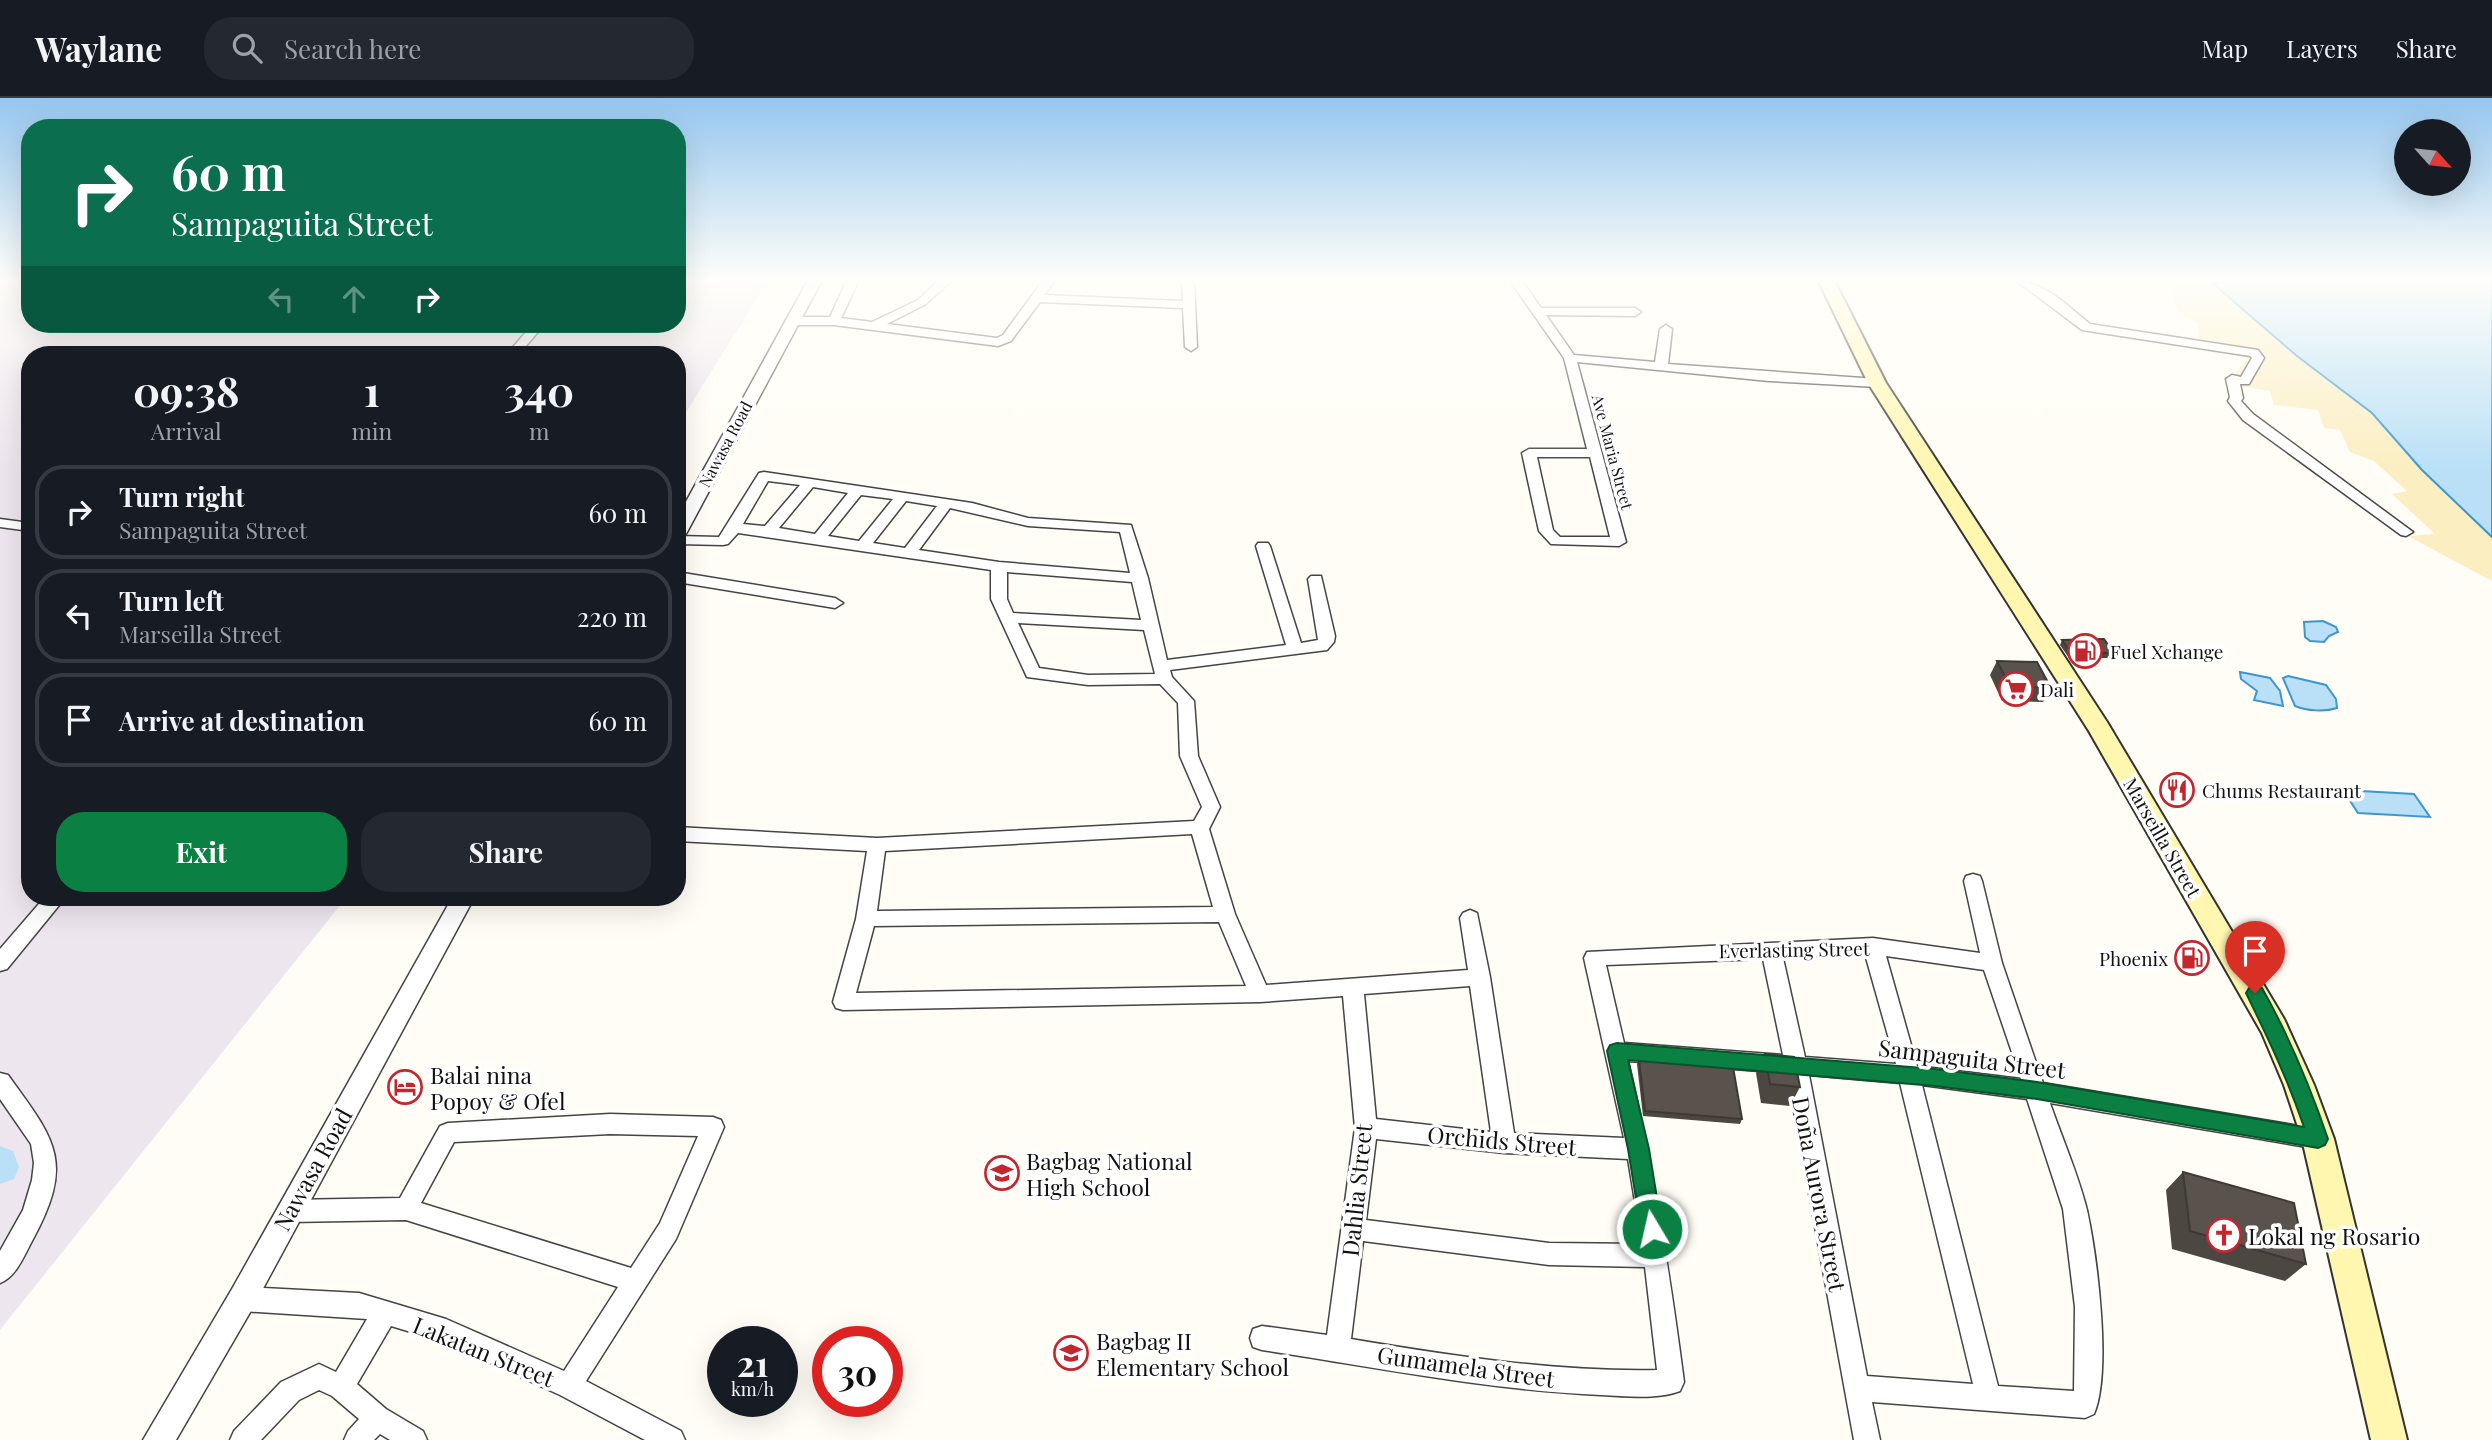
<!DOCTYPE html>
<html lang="en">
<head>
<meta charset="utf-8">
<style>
	:root { --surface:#171b24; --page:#242831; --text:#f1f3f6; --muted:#9ea1a6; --line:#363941; --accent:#0b8043 }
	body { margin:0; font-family:"Playfair Display",serif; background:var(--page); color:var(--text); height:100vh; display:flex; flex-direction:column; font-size:26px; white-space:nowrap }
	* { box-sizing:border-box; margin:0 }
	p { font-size:23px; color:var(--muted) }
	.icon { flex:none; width:38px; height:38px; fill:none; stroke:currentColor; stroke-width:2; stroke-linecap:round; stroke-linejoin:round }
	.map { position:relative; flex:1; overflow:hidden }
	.panel { position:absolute; left:21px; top:248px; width:665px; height:560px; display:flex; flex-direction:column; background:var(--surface); border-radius:28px; box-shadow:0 7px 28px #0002 }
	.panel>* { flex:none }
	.hud { position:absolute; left:21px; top:21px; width:665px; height:214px; border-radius:28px; box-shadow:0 7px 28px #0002; background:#0b6e4f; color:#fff; overflow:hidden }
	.needle { width:46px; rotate:117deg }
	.tools { position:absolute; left:2394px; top:21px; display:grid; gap:14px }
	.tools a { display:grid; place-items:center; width:77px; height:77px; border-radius:50%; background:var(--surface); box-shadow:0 7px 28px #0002; font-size:35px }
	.speed { position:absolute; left:707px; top:1228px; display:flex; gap:14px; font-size:35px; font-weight:700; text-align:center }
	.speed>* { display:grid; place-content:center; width:91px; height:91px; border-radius:50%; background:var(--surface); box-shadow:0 7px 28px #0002; line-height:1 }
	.speed small { font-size:18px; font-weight:400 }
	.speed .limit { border:10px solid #d22; background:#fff; color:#111 }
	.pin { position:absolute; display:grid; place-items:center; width:60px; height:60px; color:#fff; margin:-72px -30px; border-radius:50% 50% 50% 0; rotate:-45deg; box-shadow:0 0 7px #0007 }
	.pin .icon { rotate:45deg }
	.me { position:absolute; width:77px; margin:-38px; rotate:351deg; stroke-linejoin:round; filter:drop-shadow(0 0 5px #0008) }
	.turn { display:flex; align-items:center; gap:24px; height:147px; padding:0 35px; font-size:32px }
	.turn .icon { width:91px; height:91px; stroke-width:2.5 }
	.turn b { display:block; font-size:49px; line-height:60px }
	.lanes { display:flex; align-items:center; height:66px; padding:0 35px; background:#0003; justify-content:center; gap:35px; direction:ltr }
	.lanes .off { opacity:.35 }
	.eta { display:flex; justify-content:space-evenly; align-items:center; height:119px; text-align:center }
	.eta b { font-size:42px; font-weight:700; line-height:49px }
	.action { display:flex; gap:14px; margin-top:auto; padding:14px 35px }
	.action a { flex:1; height:80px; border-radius:28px; background:var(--accent); color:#fff; font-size:28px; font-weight:700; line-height:80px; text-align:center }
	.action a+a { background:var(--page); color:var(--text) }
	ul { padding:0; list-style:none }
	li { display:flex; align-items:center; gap:21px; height:94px; margin:0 14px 10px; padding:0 21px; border:4px solid var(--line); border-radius:28px }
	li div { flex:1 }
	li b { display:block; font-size:26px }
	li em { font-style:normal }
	header { display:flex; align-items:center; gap:42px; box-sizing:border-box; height:98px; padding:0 35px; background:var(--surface); border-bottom:2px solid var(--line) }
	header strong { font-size:33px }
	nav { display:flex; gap:38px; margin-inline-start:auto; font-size:24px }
	.search { width:490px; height:63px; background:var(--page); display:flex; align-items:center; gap:18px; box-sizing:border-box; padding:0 24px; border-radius:28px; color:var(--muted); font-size:26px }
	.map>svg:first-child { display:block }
	.industrial { fill:#eee6ef }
	.sand { fill:#fbeec1 }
	.water { fill:#b9e0f7; stroke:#3f96cf; stroke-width:2 }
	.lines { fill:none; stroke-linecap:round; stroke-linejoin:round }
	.river { fill:#b9e0f7; fill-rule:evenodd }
	.minor-casing { stroke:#444; stroke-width:3 }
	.tertiary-casing { stroke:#444; stroke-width:3 }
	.secondary-casing { stroke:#333; stroke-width:4 }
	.minor { fill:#fff; fill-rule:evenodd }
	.tertiary { fill:#fff; fill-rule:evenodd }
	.secondary { fill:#fff6b0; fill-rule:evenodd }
	.wall { fill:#4d4742 }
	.building { fill:#5a524d; stroke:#3f3936; stroke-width:2 }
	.route { fill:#0b8043; stroke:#07532c; stroke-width:2 }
	.labels { text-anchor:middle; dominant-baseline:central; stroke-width:7; stroke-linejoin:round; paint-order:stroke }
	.far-street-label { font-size:16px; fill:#111; stroke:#fff }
	.poi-label { font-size:19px; fill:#111; stroke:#fff; text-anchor:start }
	.street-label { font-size:19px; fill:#111; stroke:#fff }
	.near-street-label { font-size:23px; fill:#111; stroke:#fff }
	.near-poi-label { font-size:23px; fill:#111; stroke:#fff; text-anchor:start }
</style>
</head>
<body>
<header>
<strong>Waylane</strong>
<div class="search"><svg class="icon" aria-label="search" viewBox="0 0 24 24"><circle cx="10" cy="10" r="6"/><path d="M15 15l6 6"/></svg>Search here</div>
<nav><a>Map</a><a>Layers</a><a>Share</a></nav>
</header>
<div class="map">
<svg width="2492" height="1342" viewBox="0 0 2492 1342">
	<rect width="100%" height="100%" fill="#fffdf5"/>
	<path class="industrial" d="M0,184H30V226H677V184H767L677,329V257H30V800H346L0,1232Z"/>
	<path class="sand" d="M2165,184H2211L2297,258L2372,315L2422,372L2492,439V483L2408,438L2435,436L2392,396L2407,393L2374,363L2350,354L2340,332L2324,330L2318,312L2274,307L2270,293L2229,286L2248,257L2198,249L2199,226L2177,213L2170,187Z"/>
	<path class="water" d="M2211,184H2492V439L2422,372L2372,315L2297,258Z
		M2323,523L2336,529L2338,534L2329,538L2324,544L2310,543L2305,539L2304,524Z
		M2240,574L2270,580L2280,593L2283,608L2254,602L2257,593L2241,581Z
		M2288,578L2326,587L2336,601L2337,610C2325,614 2307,613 2295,608L2283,580Z
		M2343,692L2414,696L2430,719L2358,715Z"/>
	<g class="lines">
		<path class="river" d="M0,1048L13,1053L19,1069L14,1081L0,1086Z"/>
		<g class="minor-casing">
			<path id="minor" d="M846,184H858L841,220L872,224L918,202L937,184H950L926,206L887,226L997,240L1003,237L1042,184H1054L1044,197L1183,203L1182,184H1194L1197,249L1191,253L1185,249L1183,210L1040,204L1011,243L998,248L834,227H791L785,223L791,219H830Z
				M1511,184H1523L1541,210H1635L1641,214L1635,218L1546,217L1574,257L1655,264L1660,231L1666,227L1672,231L1668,266L1877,281L1883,285L1877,289L1769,283L1577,264L1626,444L1619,448L1551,446L1539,433L1522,355L1529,351H1587L1564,260ZM1537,359H1590L1610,439H1560L1553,432Z
				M2018,184C2044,183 2070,210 2090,226L2258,252L2264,260L2249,286H2240L2243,300L2241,303L2253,316L2413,434L2406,438L2401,437L2243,322L2228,303L2230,299L2226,281L2232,277L2241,279L2252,260L2250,258L2082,232Z
				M533,226H545L518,257H506Z
				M764,374L972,405L1028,420L1131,427L1148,480L1167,562L1286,547L1256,448L1258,445H1268L1270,448L1301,545L1318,542L1308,481L1311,478H1321L1335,538L1334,544L1327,552L1170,572L1172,579L1194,603L1198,658L1220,709L1209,731L1235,816L1266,887L1468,872L1460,820L1463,815L1470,812L1477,815L1490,879L1514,1035L1624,1040L1584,860L1587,854L1873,840L1980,855L1964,783L1966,778L1973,776L1980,778L1982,783L2002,865L2043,985L2318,1031L2326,1034L2329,1041L2326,1048L2318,1051L2050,1005C2062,1040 2078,1076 2087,1112C2097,1158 2112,1274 2094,1316L2085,1320L1872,1304L1880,1342H1854L1787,975L1628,963C1653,1069 1670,1176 1684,1284L1680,1293C1657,1302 1625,1298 1601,1297C1487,1292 1375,1269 1262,1252L1253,1249L1250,1240L1253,1231L1262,1228L1327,1237L1355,1030L1343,898L1260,904L843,912L836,910L833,904L856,821L867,753L677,743V729L877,740L1194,723L1202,709L1180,658L1178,605L1160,586L1088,587L1027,579L991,501V472L738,435L728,446L723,447L677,446V438L719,439L759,375ZM768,383L800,387L765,428L743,426ZM813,389L848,395L815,436L779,430ZM861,397L893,401L859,443L828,438ZM906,403L937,408L905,450L873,445ZM950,410L1028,428L1120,434L1130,475L999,464L919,452ZM1007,474L1132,484L1141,522L1013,515L1007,501ZM1018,525L1144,532L1155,576L1088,577L1039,570ZM1192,736L1213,809L877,813L885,753ZM1219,824L1246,888L856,895L874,828ZM1865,856L1896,966L1805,959L1783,860ZM1886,858L1984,872L2021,981L1917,968ZM1763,861L1783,957L1624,945L1606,867ZM1470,888L1491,1034L1376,1021L1364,896ZM1809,977L1900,985L1973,1286L1867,1278ZM1922,987L2027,1001L2063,1111L2075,1209L2074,1293L1998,1288ZM1376,1041L1504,1055L1628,1061L1642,1146L1549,1145L1366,1122ZM1363,1143L1549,1167L1645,1169L1657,1272C1554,1274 1453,1258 1351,1241Z
				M0,421L30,425V433L0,429Z
				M677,474L835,500L843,505L835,510L677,484Z
				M44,800H65L7,871L0,873V851Z
				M0,975L8,977C56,1043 75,1064 32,1143C24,1158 16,1179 0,1185V1153L23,1112L32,1082L34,1065L31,1046L0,1001Z
				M610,1016L713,1019L721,1022L724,1029L676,1141L586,1283L681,1333L685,1342H645L560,1297L444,1244L391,1228L357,1286L386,1311L423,1333L427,1342H390L380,1336L374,1342H344L348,1333L359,1321L332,1298L319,1292L299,1302L261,1342H230L234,1333L281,1284L319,1266L336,1274L367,1221L242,1213L233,1209L230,1201L233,1193L242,1189L359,1195L446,1221L564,1273L618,1189L406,1122L289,1124L281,1121L277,1113L281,1105L289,1102L400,1100L440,1028L448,1025ZM610,1036L698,1038L660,1125L631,1170L421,1105L454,1044Z"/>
		</g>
		<g class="tertiary-casing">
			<path id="tertiary" d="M807,184H821L686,436L677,441V420Z
				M452,800H474L252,1211L176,1342H143L232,1191Z"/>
		</g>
		<g class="secondary-casing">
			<path id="secondary" d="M1819,184H1835L1886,285L2107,624L2284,921L2314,987L2334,1041L2407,1342H2371L2302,1041L2284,987L2262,935L2089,633L1868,285Z"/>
		</g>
		<use href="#minor" class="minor"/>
		<use href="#tertiary" class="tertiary"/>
		<use href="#secondary" class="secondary"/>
	</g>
	<path class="wall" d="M2062,542L2114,555L2111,560H2069L2060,547Z
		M1997,563L2051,590L2043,604L2002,603L1990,577Z
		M1765,956L1800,989L1790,1008L1761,1005L1756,975Z
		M1639,962L1742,1021L1740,1026L1643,1018L1637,966Z
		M2183,1074L2306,1166L2285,1183L2172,1151L2166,1092Z"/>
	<path class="building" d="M2104,541L2114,555H2071L2062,542Z
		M1997,563L2037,564L2051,590L2010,588Z
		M1765,956L1794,959L1800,989L1770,986Z
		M1639,962L1733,969L1742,1021L1645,1013Z
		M2183,1074L2294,1105L2306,1166L2190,1133Z"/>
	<linearGradient id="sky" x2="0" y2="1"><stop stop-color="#95c6ee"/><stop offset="0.49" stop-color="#fffefa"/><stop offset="1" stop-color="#fffefa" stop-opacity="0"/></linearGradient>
	<rect width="2492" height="372" fill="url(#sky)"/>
	<path class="route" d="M2255,888L2262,890C2289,938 2310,988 2328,1041L2325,1047L2318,1050L2037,1001L1935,988L1628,962L1649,1051L1662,1131L1659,1138L1652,1141L1644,1138L1641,1131L1628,1051L1607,953L1610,947L1617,945L1935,971L2037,984L2304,1029C2288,982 2268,940 2246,895L2249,890Z"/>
	<defs>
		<g id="fuel-ring" transform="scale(1.75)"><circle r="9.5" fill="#fff" stroke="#c4262e" stroke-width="1.5"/><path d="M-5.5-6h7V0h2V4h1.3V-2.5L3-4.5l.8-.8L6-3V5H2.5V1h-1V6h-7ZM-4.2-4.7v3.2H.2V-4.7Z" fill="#c4262e"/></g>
		<g id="supermarket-ring" transform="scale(1.75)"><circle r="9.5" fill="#fff" stroke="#c4262e" stroke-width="1.5"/><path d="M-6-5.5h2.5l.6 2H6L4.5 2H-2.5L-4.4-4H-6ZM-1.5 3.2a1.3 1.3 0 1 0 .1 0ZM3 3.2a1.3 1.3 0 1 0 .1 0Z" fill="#c4262e"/></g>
		<g id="restaurant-ring" transform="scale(1.75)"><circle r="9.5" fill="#fff" stroke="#c4262e" stroke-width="1.5"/><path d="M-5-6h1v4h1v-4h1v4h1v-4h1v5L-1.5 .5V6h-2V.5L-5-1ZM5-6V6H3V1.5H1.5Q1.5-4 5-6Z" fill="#c4262e"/></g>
		<g id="hotel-ring" transform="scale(1.75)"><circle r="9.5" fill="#fff" stroke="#c4262e" stroke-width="1.5"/><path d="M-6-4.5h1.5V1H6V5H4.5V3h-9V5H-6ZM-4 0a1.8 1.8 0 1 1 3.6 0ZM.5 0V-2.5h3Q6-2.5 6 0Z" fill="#c4262e"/></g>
		<g id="school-ring" transform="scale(1.75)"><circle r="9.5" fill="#fff" stroke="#c4262e" stroke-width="1.5"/><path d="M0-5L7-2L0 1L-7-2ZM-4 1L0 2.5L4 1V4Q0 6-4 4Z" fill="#c4262e"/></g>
		<g id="church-ring" transform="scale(1.75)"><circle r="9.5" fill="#fff" stroke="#c4262e" stroke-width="1.5"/><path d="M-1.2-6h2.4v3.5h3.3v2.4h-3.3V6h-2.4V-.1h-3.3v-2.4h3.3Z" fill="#c4262e"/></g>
	</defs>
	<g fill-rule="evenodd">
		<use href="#fuel-ring" x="2085" y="553"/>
		<use href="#supermarket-ring" x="2016" y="591"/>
		<use href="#restaurant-ring" x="2177" y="692"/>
		<use href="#fuel-ring" x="2192" y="860"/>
		<use href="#hotel-ring" x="405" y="989"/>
		<use href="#school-ring" x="1002" y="1075"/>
		<use href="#church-ring" x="2224" y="1137"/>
		<use href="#school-ring" x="1071" y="1255"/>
	</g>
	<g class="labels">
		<g class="far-street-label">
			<text transform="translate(725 346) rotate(-62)">Nawasa Road</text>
			<text transform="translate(1613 354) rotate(75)">Ave Maria Street</text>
		</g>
		<g class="poi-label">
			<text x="2110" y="553">Fuel Xchange</text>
			<text x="2040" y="591">Dali</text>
			<text x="2202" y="692">Chums Restaurant</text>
			<text x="2168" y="860" text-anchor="end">Phoenix</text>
		</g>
		<g class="street-label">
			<text transform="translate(2163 739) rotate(60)">Marseilla Street</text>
			<text transform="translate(1794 851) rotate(-1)">Everlasting Street</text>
		</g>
		<g class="near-street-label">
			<text transform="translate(1972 960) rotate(7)">Sampaguita Street</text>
			<text transform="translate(1502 1042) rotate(5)">Orchids Street</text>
			<text transform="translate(312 1071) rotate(-61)">Nawasa Road</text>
			<text transform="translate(1356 1092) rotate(-84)">Dahlia Street</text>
			<text transform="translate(1820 1096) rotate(79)">Doña Aurora Street</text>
			<text transform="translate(484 1253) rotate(22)">Lakatan Street</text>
			<text transform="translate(1466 1268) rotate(8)">Gumamela Street</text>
		</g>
		<g class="near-poi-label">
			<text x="430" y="976">Balai nina<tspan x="430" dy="26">Popoy &amp; Ofel</tspan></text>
			<text x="1026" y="1062">Bagbag National<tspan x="1026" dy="26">High School</tspan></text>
			<text x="2248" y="1137">Lokal ng Rosario</text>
			<text x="1096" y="1242">Bagbag II<tspan x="1096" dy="26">Elementary School</tspan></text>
		</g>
	</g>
</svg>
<div class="tools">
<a><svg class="needle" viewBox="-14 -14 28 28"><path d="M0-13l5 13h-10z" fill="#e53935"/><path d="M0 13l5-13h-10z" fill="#9ea1a6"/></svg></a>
</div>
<div class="speed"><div>21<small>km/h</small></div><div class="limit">30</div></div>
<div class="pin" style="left:2255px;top:895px;background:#d93025"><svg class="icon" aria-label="arrive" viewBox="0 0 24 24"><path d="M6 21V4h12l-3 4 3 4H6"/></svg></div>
<svg class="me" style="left:1652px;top:1131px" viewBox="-20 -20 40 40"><circle r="17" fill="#0b8043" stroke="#fff" stroke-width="3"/><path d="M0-11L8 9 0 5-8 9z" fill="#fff"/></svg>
<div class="hud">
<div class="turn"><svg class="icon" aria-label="right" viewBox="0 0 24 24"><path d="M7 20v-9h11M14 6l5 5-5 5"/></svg><div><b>60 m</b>Sampaguita Street</div></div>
<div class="lanes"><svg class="icon off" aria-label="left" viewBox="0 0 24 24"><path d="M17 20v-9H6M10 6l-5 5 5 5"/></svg><svg class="icon off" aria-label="ahead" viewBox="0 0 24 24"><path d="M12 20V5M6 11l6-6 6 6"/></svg><svg class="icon" aria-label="right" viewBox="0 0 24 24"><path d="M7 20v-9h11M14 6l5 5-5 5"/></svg></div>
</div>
<section class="panel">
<div class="eta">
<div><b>09:38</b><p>Arrival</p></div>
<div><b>1</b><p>min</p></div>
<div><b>340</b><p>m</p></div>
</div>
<ul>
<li><svg class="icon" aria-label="right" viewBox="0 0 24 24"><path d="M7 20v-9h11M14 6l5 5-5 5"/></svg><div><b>Turn right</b><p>Sampaguita Street</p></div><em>60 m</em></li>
<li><svg class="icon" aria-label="left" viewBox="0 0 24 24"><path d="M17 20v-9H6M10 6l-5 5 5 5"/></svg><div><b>Turn left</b><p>Marseilla Street</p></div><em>220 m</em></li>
<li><svg class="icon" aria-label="arrive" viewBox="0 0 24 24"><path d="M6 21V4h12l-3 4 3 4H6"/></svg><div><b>Arrive at destination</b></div><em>60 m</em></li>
</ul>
<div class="action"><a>Exit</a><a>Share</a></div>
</section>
</div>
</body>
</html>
